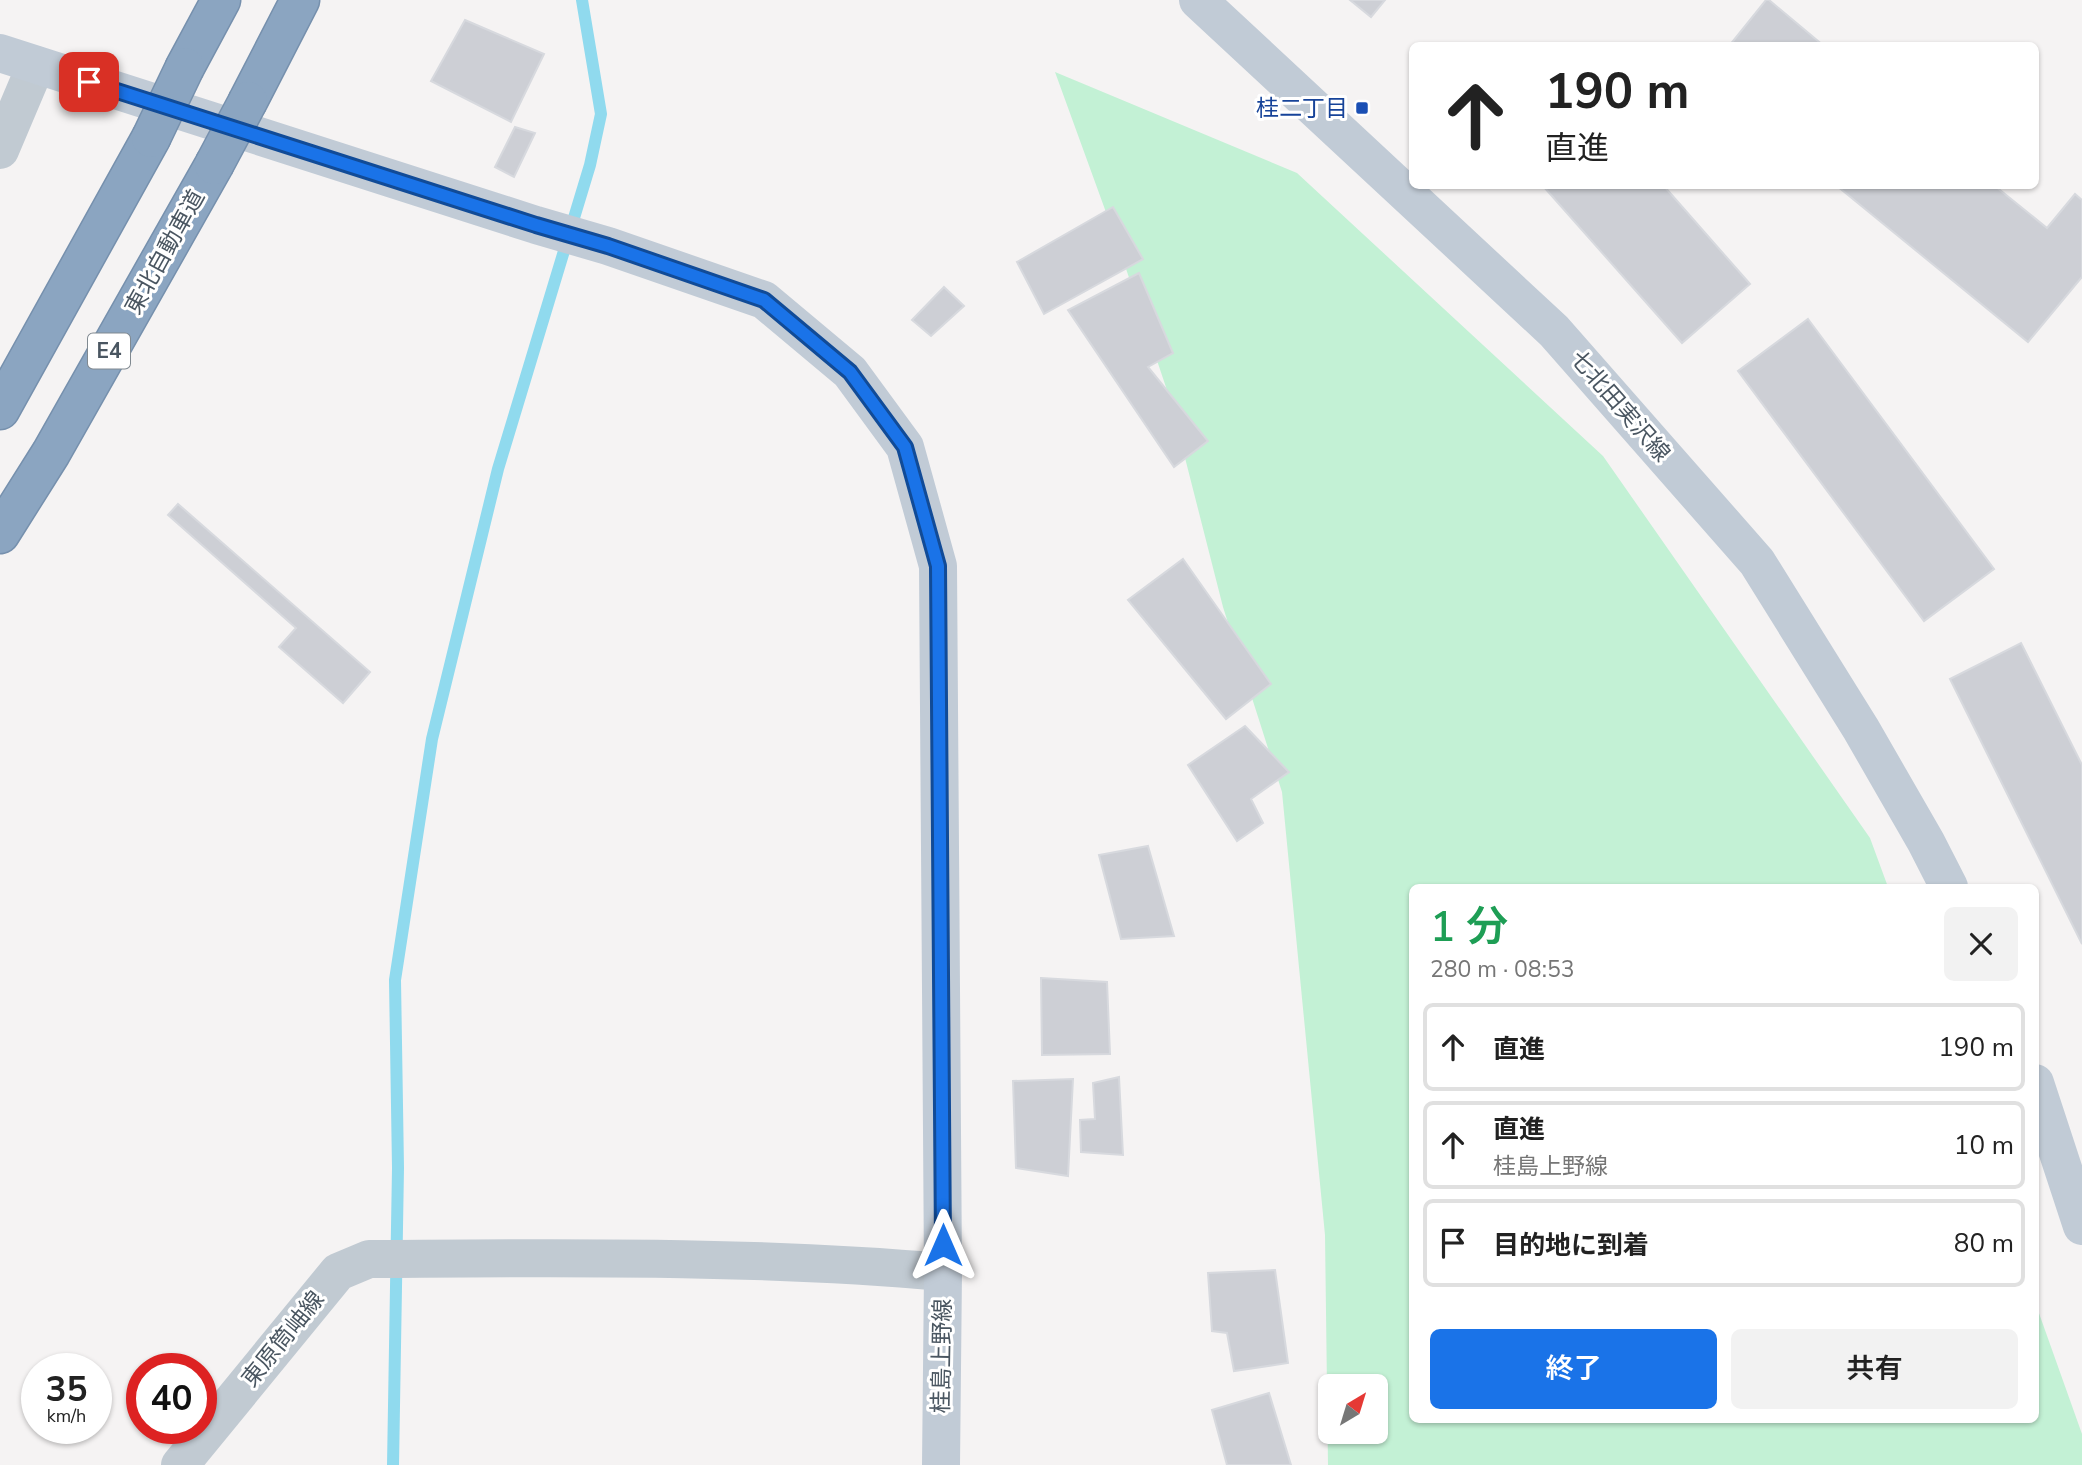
<!DOCTYPE html>
<html lang="ja">
<head>
<meta charset="utf-8">
<style>
	:root { --surface:#fff; --page:#f2f2f2; --text:#222; --muted:#767676; --line:#e0e0e0; --accent:#1a73e8 }
	body { margin:0; font-family:"Nunito Sans","Noto Sans JP",sans-serif; background:var(--page); color:var(--text); height:100vh; display:flex; flex-direction:column; font-size:26px; white-space:nowrap }
	* { box-sizing:border-box; margin:0 }
	p { font-size:23px; color:var(--muted) }
	.icon { flex:none; width:38px; height:38px; fill:none; stroke:currentColor; stroke-width:2; stroke-linecap:round; stroke-linejoin:round }
	.map { position:relative; flex:1; overflow:hidden }
	.panel { position:absolute; left:1409px; top:884px; width:630px; height:539px; display:flex; flex-direction:column; background:var(--surface); border-radius:10px; box-shadow:0 2px 5px #0004 }
	.panel>* { flex:none }
	.banner { position:absolute; left:1409px; top:42px; width:630px; height:147px; border-radius:10px; box-shadow:0 2px 5px #0004; background:#fff; color:var(--text); overflow:hidden }
	.needle { width:46px; rotate:38deg }
	.buttons { position:absolute; left:1318px; top:1374px; display:grid; gap:14px }
	.buttons a { display:grid; place-items:center; width:70px; height:70px; border-radius:10px; background:var(--surface); box-shadow:0 2px 5px #0004; font-size:35px }
	.speed { position:absolute; left:21px; top:1353px; display:flex; gap:14px; font-size:35px; font-weight:700; text-align:center }
	.speed>* { display:grid; place-content:center; width:91px; height:91px; border-radius:50%; background:var(--surface); box-shadow:0 2px 5px #0004; line-height:1 }
	.speed small { font-size:18px; font-weight:400 }
	.speed .limit { border:10px solid #d22; background:#fff; color:#111 }
	.pin { position:absolute; display:grid; place-items:center; width:60px; height:60px; color:#fff; margin:-30px; border-radius:14px; box-shadow:0 4px 10px #0006 }
	.me { position:absolute; width:77px; margin:-38px; rotate:0deg; stroke-linejoin:round; filter:drop-shadow(0 0 5px #0008) }
	.turn { display:flex; align-items:center; gap:24px; height:147px; padding:0 21px; font-size:32px }
	.turn .icon { width:91px; height:91px; stroke-width:2.5 }
	.turn b { display:block; font-size:49px; line-height:60px }
	.round { display:grid; place-items:center; flex:none; width:74px; height:74px; border-radius:10px; background:var(--page) }
	.head { display:flex; align-items:center; justify-content:space-between; height:119px; padding:0 21px }
	h1 { font-size:42px; font-weight:600; line-height:52px; color:#1e9e55 }
	.cta { display:flex; gap:14px; margin-top:auto; padding:14px 21px }
	.cta a { flex:1; height:80px; border-radius:10px; background:var(--accent); color:#fff; font-size:28px; font-weight:600; line-height:80px; text-align:center }
	.cta a+a { background:var(--page); color:var(--text) }
	ul { padding:0; list-style:none }
	li { display:flex; align-items:center; gap:21px; height:88px; margin:0 14px 10px; padding:0 7px; border:4px solid var(--line); border-radius:10px }
	li div { flex:1 }
	li b { display:block; font-size:26px }
	li em { font-style:normal }
	.map>svg:first-child { display:block }
	.green { fill:#c3f1d5; fill-rule:evenodd }
	.lines { fill:none; stroke-linecap:round; stroke-linejoin:round }
	.stream { stroke:#90daee; stroke-width:12 }
	.building { fill:#cdcfd5; stroke:#d7d9de; stroke-width:2 }
	.highway-casing { stroke:#7690ad; stroke-width:41 }
	.street { stroke:#c1cad2; stroke-width:38 }
	.secondary { stroke:#c1cbd6; stroke-width:38 }
	.highway { stroke:#8ba5c1; stroke-width:38 }
	.highway-bridge-casing { stroke:#7690ad; stroke-width:41; stroke-linecap:butt }
	.highway-bridge { stroke:#8ba5c1; stroke-width:38 }
	.route-casing { stroke:#114b97; stroke-width:18 }
	.route { stroke:#1a73e8; stroke-width:12 }
	.transit-dot { fill:#1a4fb4; stroke:#fff; stroke-width:2.5 }
	.labels { text-anchor:middle; dominant-baseline:central; stroke-width:6; stroke-linejoin:round; paint-order:stroke }
	.shield { fill:#fff; stroke:#808990; stroke-width:2 }
	.shield-label { font-size:21px; font-weight:bold; fill:#4a5661 }
	.transit-label { font-size:23px; fill:#164399; stroke:#fff; text-anchor:end }
	.street-label { font-size:23px; fill:#4a5661; stroke:#fff }
</style>
</head>
<body>
<div class="map">
<svg width="2082" height="1465" viewBox="0 0 2082 1465">
	<rect width="100%" height="100%" fill="#f5f3f3"/>
	<path class="green" d="M1055,72L1297,173L1603,456L1870,838L1888,887H1412V1419H2035V1302L2082,1434V1465H1328L1325,1235L1282,792L1223,607L1170,399L1119,248ZM1330,1386H1376V1432H1330Z"/>
	<g class="lines">
		<path class="stream" d="M393,1465L398,1168L395,980L432,739L498,469L590,165L601,114L582,0"/>
	</g>
	<path class="building" d="M1350,0H1385L1371,17Z
		M1766,0H1769L1824,46H1729Z
		M465,20L544,54L511,122L431,81Z
		M515,127L535,133L514,177L495,167Z
		M1543,186H1664L1750,284L1682,343Z
		M1837,186H1995L2047,228L2075,194L2082,200V277L2028,342Z
		M1113,207L1143,259L1044,314L1017,262Z
		M1139,273L1173,353L1148,367L1208,441L1174,467L1068,310Z
		M944,287L964,306L931,336L912,320Z
		M1808,319L1994,569L1924,621L1738,371Z
		M178,504L370,672L343,703L279,647L296,628L168,515Z
		M1183,559L1271,684L1226,719L1128,600Z
		M2021,643L2082,765V944L1950,679Z
		M1245,726L1289,772L1251,799L1263,823L1237,841L1188,765Z
		M1148,846L1174,936L1121,939L1099,855Z
		M1041,978L1107,982L1110,1054L1042,1055Z
		M1119,1077L1123,1155L1081,1152L1080,1120L1095,1119L1093,1083Z
		M1073,1079L1068,1176L1016,1168L1013,1081Z
		M1275,1270L1288,1363L1234,1371L1227,1333L1212,1331L1208,1273Z
		M1269,1393L1291,1465H1227L1212,1410Z"/>
	<g class="lines">
		<g class="highway-casing">
			<path id="highway" d="M185,67L221,0
				M248,101L300,0
				M0,410L151,138
				M0,534L51,453L214,165"/>
		</g>
		<path class="street" d="M0,150L36,65
			M180,1465L338,1272L369,1259C561,1258 753,1255 943,1272"/>
		<path class="secondary" d="M1198,0L1554,331L1757,562L1861,729L1926,842L1949,887
			M0,53L536,225L608,246L764,300L850,372L905,447L938,566L943,1272L941,1465
			M2035,1083L2082,1226"/>
		<use href="#highway" class="highway"/>
		<g class="highway-bridge-casing">
			<path id="highway-bridge" d="M151,138L185,67
				M214,165L248,101"/>
		</g>
		<use href="#highway-bridge" class="highway-bridge"/>
	</g>
	<g class="lines">
		<g class="route-casing">
			<path id="route" d="M89,82L536,225L608,246L764,300L850,372L905,447L938,566L943,1245"/>
		</g>
		<use href="#route" class="route"/>
	</g>
	<rect class="transit-dot" x="1355" y="101" width="14" height="14" rx="3.5"/>
	<g class="labels">
		<rect class="shield" x="88" y="333.5" width="42" height="35" rx="5"/>
		<g class="shield-label">
			<text x="109" y="351">E4</text>
		</g>
		<g class="transit-label">
			<text x="1348" y="108">桂二丁目</text>
		</g>
		<g class="street-label">
			<text transform="translate(165 252) rotate(-61)">東北自動車道</text>
			<text transform="translate(1620 406) rotate(49)">七北田実沢線</text>
			<text transform="translate(283 1339) rotate(-51)">東原筒岫線</text>
			<text transform="translate(942 1356) rotate(-89)">桂島上野線</text>
		</g>
	</g>
</svg>
<div class="buttons">
<a><svg class="needle" viewBox="-14 -14 28 28"><path d="M0-13l5 13h-10z" fill="#e53935"/><path d="M0 13l5-13h-10z" fill="#767676"/></svg></a>
</div>
<div class="speed"><div>35<small>km/h</small></div><div class="limit">40</div></div>
<div class="pin" style="left:89px;top:82px;background:#d93025"><svg class="icon" aria-label="arrive" viewBox="0 0 24 24"><path d="M6 21V4h12l-3 4 3 4H6"/></svg></div>
<svg class="me" style="left:943px;top:1245px" viewBox="-20 -20 40 40"><path d="M0-17L14 15 0 8-14 15z" fill="#1a73e8" stroke="#fff" stroke-width="4"/></svg>
<div class="banner">
<div class="turn"><svg class="icon" aria-label="ahead" viewBox="0 0 24 24"><path d="M12 20V5M6 11l6-6 6 6"/></svg><div><b>190 m</b>直進</div></div>
</div>
<section class="panel">
<div class="head"><div><h1>1 分</h1><p>280 m · 08:53</p></div><a class="round"><svg class="icon" aria-label="close" viewBox="0 0 24 24"><path d="M6 6l12 12M18 6L6 18"/></svg></a></div>
<ul>
<li><svg class="icon" aria-label="ahead" viewBox="0 0 24 24"><path d="M12 20V5M6 11l6-6 6 6"/></svg><div><b>直進</b></div><em>190 m</em></li>
<li><svg class="icon" aria-label="ahead" viewBox="0 0 24 24"><path d="M12 20V5M6 11l6-6 6 6"/></svg><div><b>直進</b><p>桂島上野線</p></div><em>10 m</em></li>
<li><svg class="icon" aria-label="arrive" viewBox="0 0 24 24"><path d="M6 21V4h12l-3 4 3 4H6"/></svg><div><b>目的地に到着</b></div><em>80 m</em></li>
</ul>
<div class="cta"><a>終了</a><a>共有</a></div>
</section>
</div>
</body>
</html>
